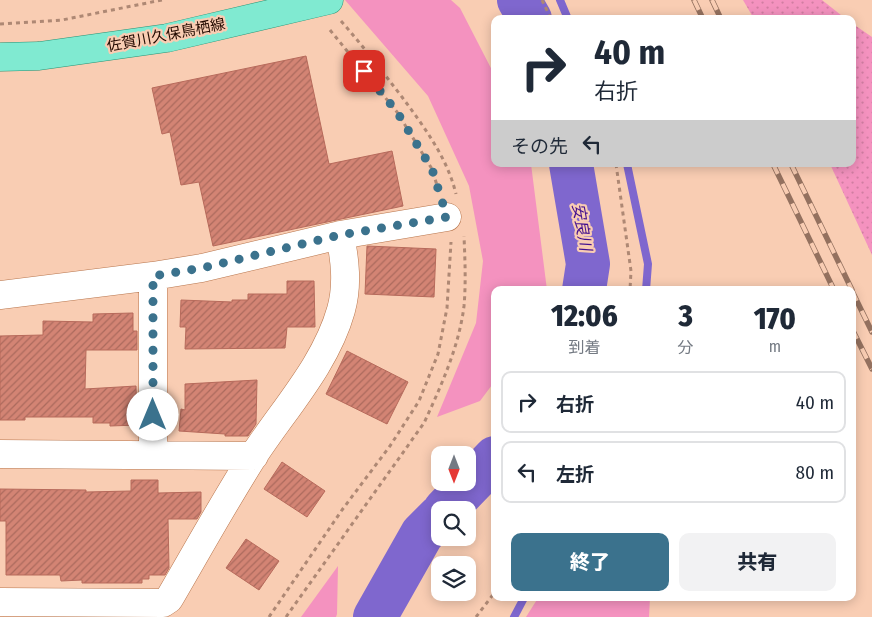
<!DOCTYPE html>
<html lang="ja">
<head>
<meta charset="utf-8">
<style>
	:root { --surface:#fff; --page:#f2f2f3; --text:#1f2937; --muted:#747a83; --line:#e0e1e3; --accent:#3b728d }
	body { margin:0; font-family:"Fira Sans Condensed","Noto Sans JP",sans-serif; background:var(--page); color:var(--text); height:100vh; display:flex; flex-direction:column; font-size:19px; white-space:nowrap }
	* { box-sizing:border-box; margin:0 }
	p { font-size:16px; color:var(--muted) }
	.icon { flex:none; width:28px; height:28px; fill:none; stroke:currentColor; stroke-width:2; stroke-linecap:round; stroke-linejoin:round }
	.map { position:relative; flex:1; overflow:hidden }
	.drawer { position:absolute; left:491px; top:286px; width:365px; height:315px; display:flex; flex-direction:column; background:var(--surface); border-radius:10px; box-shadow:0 2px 12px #0003 }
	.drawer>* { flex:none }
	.top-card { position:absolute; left:491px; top:15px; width:365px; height:152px; border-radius:10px; box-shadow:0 2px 12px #0003; background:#fff; color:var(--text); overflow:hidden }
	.needle { width:32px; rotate:180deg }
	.buttons { position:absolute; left:431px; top:446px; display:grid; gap:10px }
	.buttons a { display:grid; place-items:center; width:45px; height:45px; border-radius:10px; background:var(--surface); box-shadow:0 2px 12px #0003; font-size:25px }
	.pin { position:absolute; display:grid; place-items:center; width:42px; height:42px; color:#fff; margin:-21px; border-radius:10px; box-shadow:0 2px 8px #0006 }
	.me { position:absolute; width:55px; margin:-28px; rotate:0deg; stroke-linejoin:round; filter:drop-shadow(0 0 4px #0008) }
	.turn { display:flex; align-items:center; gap:18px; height:105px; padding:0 20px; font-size:22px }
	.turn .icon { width:65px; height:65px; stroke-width:2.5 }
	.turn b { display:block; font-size:35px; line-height:42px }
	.then { display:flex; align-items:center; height:48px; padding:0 20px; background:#0003; gap:10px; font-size:19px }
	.eta { display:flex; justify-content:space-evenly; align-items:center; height:85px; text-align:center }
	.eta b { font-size:30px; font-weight:800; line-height:35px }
	.cta { display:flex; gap:10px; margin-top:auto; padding:10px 20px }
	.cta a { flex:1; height:58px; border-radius:10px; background:var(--accent); color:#fff; font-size:20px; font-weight:800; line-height:58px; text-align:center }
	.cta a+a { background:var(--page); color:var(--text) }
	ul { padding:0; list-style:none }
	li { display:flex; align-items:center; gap:15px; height:62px; margin:0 10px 8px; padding:0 10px; border:2px solid var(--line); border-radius:10px }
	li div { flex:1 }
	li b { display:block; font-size:19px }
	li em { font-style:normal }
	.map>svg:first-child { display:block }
	.green { fill:#f492bf }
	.park { fill:url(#park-dots) }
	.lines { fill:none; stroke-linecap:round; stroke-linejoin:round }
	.stream { stroke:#7f67ce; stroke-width:8 }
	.river { stroke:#7f67ce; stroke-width:44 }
	.building { fill:url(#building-hatch); stroke:#b76a5b }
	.street-casing { stroke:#b8754c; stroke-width:29 }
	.primary-casing { stroke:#289274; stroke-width:29 }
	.path { stroke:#ae8874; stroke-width:3; stroke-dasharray:4 4; stroke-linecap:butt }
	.street { stroke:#fff; stroke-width:28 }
	.primary { stroke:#80ead1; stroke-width:28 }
	.rail-casing { stroke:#94715f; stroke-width:5.5 }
	.rail { stroke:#f9cdb3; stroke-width:4; stroke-dasharray:11; stroke-linecap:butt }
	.route { stroke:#3b728d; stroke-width:9; stroke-dasharray:0 16.2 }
	.labels { text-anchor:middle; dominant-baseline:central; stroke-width:4.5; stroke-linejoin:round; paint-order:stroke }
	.street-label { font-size:15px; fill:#230a00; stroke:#f9cdb3 }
	.water-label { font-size:16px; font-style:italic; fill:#430f8f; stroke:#f9cdb3 }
</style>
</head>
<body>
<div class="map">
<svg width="872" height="617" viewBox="0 0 872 617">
	<defs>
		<pattern id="park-dots" width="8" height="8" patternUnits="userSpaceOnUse" patternTransform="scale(1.25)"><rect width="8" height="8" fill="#f492bf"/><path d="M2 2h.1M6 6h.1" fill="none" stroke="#d17da2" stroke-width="1.8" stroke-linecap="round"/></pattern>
		<pattern id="building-hatch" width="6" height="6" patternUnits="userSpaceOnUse" patternTransform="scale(1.25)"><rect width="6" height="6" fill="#d38474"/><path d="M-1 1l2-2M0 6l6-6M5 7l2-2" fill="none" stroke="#ab6a5d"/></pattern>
	</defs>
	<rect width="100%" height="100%" fill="#f9cdb3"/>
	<path class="green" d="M345,0H451L460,8L495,76V164H531L547,290H495V381L480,401L437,417L476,323L483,261L469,186L428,96Z
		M338,566L337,614L336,617H301Z
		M538,598H650L649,617H526Z"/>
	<path class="park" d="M743,0H822L846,19H754Z
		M853,24L872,37V255L830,164H852Z"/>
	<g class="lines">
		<path class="stream" d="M560,0L568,19
			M627,164L648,264L646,290
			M514,617L524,598"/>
		<path class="river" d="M519,0L530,19
			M571,164L588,264L584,290
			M445,510L495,458
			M375,617L422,534L440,516"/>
	</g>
	<path class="building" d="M306,56L329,164L392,151L403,206L213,246L199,182L181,185L170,132L162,134L152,88Z
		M367,246L436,249L434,297L365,294Z
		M287,281H314L315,327H287L285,348L185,349L186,327H180L181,300L232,302V300H248V294H287Z
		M133,313V331H137V350H86L85,389L136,386L137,425L110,426V423H93V417H25V420H0V336L43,335V321L93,322V314Z
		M347,351L408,382L387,424L326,394Z
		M257,380L256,424L248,436H225V434L179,431L181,409L185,410V384Z
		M282,462L325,491L307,517L264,489Z
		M131,480H158V493L201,492V512L197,519H168L169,568L165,575H149V579H142V583H82V580L61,581L60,575H6V521H0V489L86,490V492L131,491Z
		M246,539L279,561L259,590L226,568Z"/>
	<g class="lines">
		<g class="street-casing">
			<path id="street" d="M0,295L153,276L202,268L340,235L447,217
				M0,454L254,456
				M153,455V276
				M0,602L163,603L169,599C197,551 224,502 254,455C284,409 326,364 341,310C348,285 345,260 340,235"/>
		</g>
		<g class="primary-casing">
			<path id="primary" d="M0,57L39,56L167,38L329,0"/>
		</g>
		<path class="path" d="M542,0L551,19
			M341,21C363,46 382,71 402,97C424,127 447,157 456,194
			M0,24L62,20L162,0
			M330,30L397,112L432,169L439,192
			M616,164L631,271L630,290
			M269,617L342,510L390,446L419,401L438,354L447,308L451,242
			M286,617L424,423C441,386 459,347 464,306C466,283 465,260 464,236
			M476,617L495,592"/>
		<use href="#street" class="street"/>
		<use href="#primary" class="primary"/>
		<g class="rail-casing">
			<path id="rail" d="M694,0L703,19
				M712,0L721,19
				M773,164L834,290
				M791,164L852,290
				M852,291L872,332
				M852,329L872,369"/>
		</g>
		<use href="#rail" class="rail"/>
	</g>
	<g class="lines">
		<path class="route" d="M153,415V276L202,268L340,235L447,217L432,169L397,112L364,71"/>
	</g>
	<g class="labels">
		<g class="street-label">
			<text transform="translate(166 35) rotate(-11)">佐賀川久保鳥栖線</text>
		</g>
		<g class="water-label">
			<text transform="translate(582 227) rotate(80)">安良川</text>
		</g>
	</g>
</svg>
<div class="buttons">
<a><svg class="needle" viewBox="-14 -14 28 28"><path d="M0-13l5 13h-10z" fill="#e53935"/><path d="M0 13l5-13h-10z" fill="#747a83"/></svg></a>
<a><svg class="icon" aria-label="search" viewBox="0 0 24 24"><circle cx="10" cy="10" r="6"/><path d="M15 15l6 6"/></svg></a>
<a><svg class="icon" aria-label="layers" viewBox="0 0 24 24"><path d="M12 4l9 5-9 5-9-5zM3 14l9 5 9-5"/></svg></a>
</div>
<div class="pin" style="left:364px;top:71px;background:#d93025"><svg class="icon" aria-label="arrive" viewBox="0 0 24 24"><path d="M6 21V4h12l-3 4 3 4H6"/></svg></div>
<svg class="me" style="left:153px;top:415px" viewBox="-20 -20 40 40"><circle r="19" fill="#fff"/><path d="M0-13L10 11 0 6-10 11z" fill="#3b728d"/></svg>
<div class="top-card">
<div class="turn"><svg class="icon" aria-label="right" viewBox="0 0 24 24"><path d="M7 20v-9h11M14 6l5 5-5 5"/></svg><div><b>40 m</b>右折</div></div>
<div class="then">その先<svg class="icon" aria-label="left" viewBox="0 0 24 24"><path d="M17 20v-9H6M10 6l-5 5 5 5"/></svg></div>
</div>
<section class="drawer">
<div class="eta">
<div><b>12:06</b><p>到着</p></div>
<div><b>3</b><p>分</p></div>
<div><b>170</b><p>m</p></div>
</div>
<ul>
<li><svg class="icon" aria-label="right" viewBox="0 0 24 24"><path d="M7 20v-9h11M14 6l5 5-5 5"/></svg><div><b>右折</b></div><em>40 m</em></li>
<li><svg class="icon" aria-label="left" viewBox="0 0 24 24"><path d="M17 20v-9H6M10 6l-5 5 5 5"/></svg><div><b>左折</b></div><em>80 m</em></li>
</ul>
<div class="cta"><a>終了</a><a>共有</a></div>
</section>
</div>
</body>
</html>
